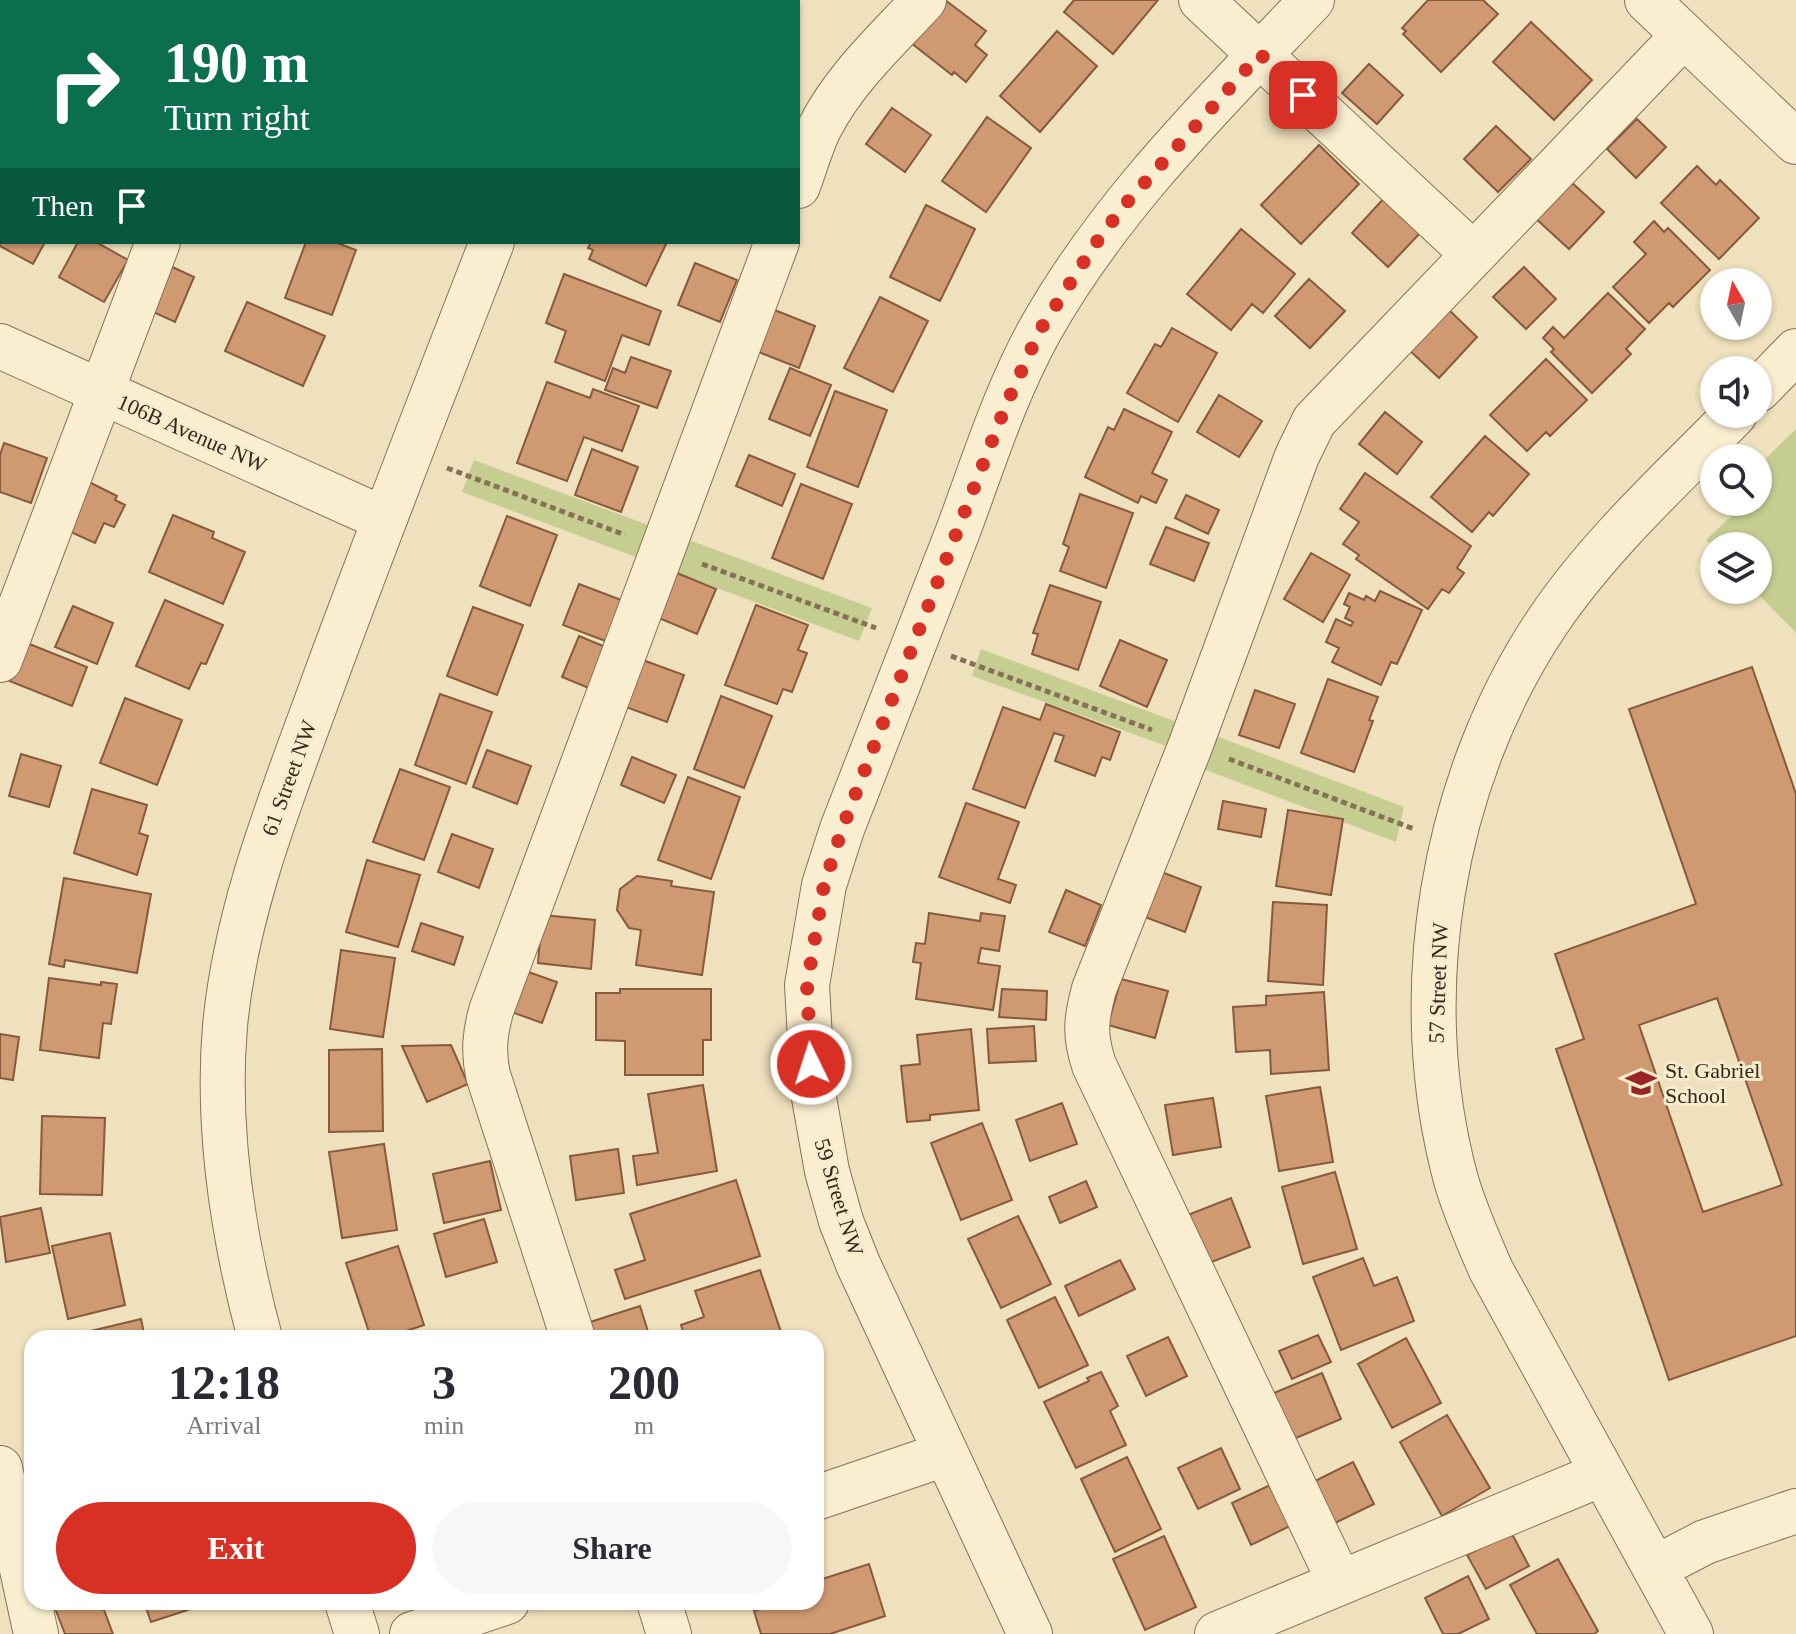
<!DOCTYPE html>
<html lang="en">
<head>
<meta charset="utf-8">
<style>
	:root { --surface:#fff; --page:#f7f7f7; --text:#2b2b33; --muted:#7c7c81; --accent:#d93025 }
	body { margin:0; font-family:"Times New Roman",serif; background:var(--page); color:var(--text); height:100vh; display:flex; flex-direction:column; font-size:30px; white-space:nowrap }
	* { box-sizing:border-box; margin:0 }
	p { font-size:26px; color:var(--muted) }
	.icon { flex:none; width:44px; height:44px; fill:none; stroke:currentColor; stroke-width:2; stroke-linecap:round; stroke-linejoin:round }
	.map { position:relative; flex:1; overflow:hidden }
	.side { position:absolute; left:24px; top:1330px; width:800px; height:280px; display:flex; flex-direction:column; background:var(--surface); border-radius:24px; box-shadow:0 2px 6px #0004 }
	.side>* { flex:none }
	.top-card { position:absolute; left:0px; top:0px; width:800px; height:244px; box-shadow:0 2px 6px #0004; background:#0b6e4f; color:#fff; overflow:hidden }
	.needle { width:52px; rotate:351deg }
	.tools { position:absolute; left:1700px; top:268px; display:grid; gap:16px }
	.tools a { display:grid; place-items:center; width:72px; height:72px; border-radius:50%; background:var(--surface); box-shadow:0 2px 6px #0004; font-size:40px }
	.pin { position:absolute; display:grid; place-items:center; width:68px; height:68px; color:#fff; margin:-34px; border-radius:16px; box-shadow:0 4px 12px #0006 }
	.me { position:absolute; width:88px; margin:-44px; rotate:356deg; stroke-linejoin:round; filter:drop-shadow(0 0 6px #0008) }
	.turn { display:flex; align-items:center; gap:28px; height:168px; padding:0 32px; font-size:36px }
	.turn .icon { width:104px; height:104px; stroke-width:2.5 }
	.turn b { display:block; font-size:56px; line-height:68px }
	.then { display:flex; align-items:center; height:76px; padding:0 32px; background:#0003; gap:16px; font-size:30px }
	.eta { display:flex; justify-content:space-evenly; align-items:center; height:136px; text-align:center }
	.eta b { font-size:48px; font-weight:800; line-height:56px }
	.primary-button { display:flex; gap:16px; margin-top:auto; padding:16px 32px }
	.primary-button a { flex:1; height:92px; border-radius:48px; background:var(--accent); color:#fff; font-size:32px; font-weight:800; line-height:92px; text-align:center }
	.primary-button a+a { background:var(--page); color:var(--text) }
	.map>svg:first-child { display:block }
	.green { fill:#c5cd91 }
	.building { fill:#cf9971; stroke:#875a3b; stroke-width:2; fill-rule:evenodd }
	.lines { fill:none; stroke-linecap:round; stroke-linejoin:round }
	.minor-casing { stroke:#877156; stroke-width:46 }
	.path { stroke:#877156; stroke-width:5; stroke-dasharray:6 4; stroke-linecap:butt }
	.minor { stroke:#faeed0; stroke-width:44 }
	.route { stroke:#d93025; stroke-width:14; stroke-dasharray:0 25.2 }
	.labels { text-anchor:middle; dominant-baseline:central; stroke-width:6; stroke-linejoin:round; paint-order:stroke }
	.street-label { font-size:22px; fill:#36281b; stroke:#f6ebcd }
	.poi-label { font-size:22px; fill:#36281b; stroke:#f6ebcd; text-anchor:start }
</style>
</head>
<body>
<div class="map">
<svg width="1796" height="1634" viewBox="0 0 1796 1634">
	<rect width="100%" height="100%" fill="#efe1bd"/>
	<path class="green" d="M1796,429V633L1754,590H1758V546H1714V548L1706,540L1746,502H1758V466Z
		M474,460L656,528L644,560L462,492Z
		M689,540L872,608L859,641L677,573Z
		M981,649L1182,724L1172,748L972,676Z
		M1216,736L1404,807L1396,842L1203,769Z"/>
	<path class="building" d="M936,0H945L986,31L975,45L987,55L966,82L954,72L952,75L906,39Z
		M1074,0H1158L1113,54L1064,12Z
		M1428,0H1483L1498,14L1441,72L1403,34L1406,31L1402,28Z
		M1531,22L1592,80L1554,120L1493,62Z
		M1057,31L1097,66L1040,132L1000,96Z
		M1369,64L1403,95L1377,124L1342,93Z
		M892,108L931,135L905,172L866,144Z
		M987,117L1031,148L986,212L942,181Z
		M1637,119L1666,147L1636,178L1607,149Z
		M1496,126L1531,159L1498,192L1464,159Z
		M1319,145L1359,184L1301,244L1261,205Z
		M1697,166L1716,185L1720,180L1759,218L1719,259L1661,203Z
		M1569,180L1604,212L1569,249L1534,217Z
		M0,184L2,242H45L33,264L0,246Z
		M1386,196L1422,231L1388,267L1352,233Z
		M926,205L975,229L940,301L890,277Z
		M1654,221L1664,232L1668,228L1710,270L1673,307L1669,303L1649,323L1613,287L1646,254L1634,242Z
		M1241,229L1295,274L1263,313L1252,304L1231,330L1187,294Z
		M78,242H96L128,260L104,302L59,277Z
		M306,242H335L356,250L332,315L285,298Z
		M591,242H667L646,286L589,259L593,250L588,248Z
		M695,263L737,280L720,322L678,305Z
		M168,265L194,277L175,322L149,310Z
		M1524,267L1556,299L1526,329L1493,297Z
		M564,274L661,311L649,345L622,335L605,381L555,362L566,331L546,323Z
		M1309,279L1345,311L1310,348L1275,316Z
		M1608,293L1645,329L1626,349L1631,354L1592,393L1551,352L1554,349L1543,338L1553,327L1564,338Z
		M880,297L928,321L893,392L844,368Z
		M247,302L325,336L303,386L225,351Z
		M1445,306L1477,337L1439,378L1406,347Z
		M772,309L815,326L799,368L756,351Z
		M1172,328L1217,353L1178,422L1127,393L1155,344L1161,347Z
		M631,357L671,371L657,408L605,390L613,368L625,373Z
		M1546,359L1587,400L1550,436L1546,432L1527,451L1490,415Z
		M790,368L831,385L810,436L769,419Z
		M547,382L590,398L593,389L639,406L622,451L584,437L567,481L517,463Z
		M835,391L887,410L858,487L807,467Z
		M1219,395L1262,421L1239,457L1197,432Z
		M1124,409L1172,432L1152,473L1167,480L1156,503L1141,496L1138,503L1085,477L1108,427L1114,430Z
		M1385,412L1422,442L1397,474L1359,444Z
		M1485,436L1529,474L1493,516L1489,512L1472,532L1431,497Z
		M4,443L47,458L31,503L0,492V455Z
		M592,449L638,467L621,512L575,495Z
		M749,455L795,474L782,506L736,486Z
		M1365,473L1471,546L1457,568L1464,573L1449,593L1442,589L1428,609L1356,559L1359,555L1343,544L1359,522L1340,509Z
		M85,480L117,496L115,500L125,505L114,527L104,523L95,543L62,528Z
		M801,484L852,504L823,579L772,558Z
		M1080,494L1133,513L1106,588L1060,571L1069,547L1063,544Z
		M1186,495L1219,510L1208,534L1175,518Z
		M173,515L214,532L212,538L245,552L223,604L149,572Z
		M507,516L557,535L530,606L480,586Z
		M1166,527L1209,543L1194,581L1150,564Z
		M1311,553L1350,575L1323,622L1284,599Z
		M672,571L716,589L697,634L654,616Z
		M579,584L624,601L608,642L563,625Z
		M1050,585L1101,602L1078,670L1032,654L1038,634L1033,633Z
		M1380,591L1422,610L1397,664L1391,662L1381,685L1332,662L1339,648L1326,642L1336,619L1351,626L1353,622L1345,618L1350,607L1344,604L1349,593L1364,600L1366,596L1375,601Z
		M165,600L223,625L206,664L201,663L189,689L136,666Z
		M756,605L808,625L798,650L807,653L792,692L783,689L777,704L725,685Z
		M73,606L113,623L97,664L55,647Z
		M473,607L523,625L497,695L447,676Z
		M579,636L608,648L591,689L562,677Z
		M1120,640L1167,660L1147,707L1100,686Z
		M22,641L87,667L72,706L7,680Z
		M640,659L684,675L667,722L623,706Z
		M1752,667L1796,794V1336L1669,1380L1556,1049L1584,1039L1555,954L1696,904L1629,709ZM1717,998L1782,1185L1703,1212L1639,1025Z
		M1328,679L1378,697L1369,720L1373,721L1354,772L1301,753Z
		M1255,690L1295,704L1279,748L1239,735Z
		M440,694L492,712L466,784L415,765Z
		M721,696L772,716L744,788L694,769Z
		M125,698L182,720L157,785L100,763Z
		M1046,704L1120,732L1110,760L1102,757L1095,776L1055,761L1064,736L1054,733L1025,808L973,789L1003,707L1040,720Z
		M487,750L531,766L517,804L473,787Z
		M21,754L61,766L49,807L9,796Z
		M632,757L676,775L664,803L621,785Z
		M400,769L450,787L424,860L373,842Z
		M688,777L740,797L711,879L658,860Z
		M92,789L147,805L139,833L148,836L137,875L74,853Z
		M1223,801L1266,809L1261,837L1218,829Z
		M966,803L1019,822L998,879L1016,885L1010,903L939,877Z
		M1288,810L1343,819L1331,895L1276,886Z
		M452,834L493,849L479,888L438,872Z
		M367,860L420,875L398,947L346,932Z
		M1159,871L1201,887L1185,932L1142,916Z
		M637,876L672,881L671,886L714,892L702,975L636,965L641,930L629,928L617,910L620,889Z
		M64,878L151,894L137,973L65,960L64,967L49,964Z
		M1066,890L1101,905L1085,946L1049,932Z
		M1273,902L1327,905L1323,985L1268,981Z
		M929,913L980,921L981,913L1005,916L999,951L981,948L978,963L1000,966L993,1010L916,999L921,963L913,962L916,943L925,944Z
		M542,915L595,920L591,969L538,963Z
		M421,923L463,937L454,965L412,951Z
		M341,950L395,958L383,1037L330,1029Z
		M520,969L557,982L542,1023L506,1010Z
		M49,978L101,985V982L117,984L111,1024L103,1023L99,1058L40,1050Z
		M1121,979L1168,991L1155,1038L1108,1025Z
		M620,989H711V1040H703V1075H625V1041L596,1040V993H620Z
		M1002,989L1047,991L1046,1020L999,1017Z
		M1324,992L1329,1070L1271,1074L1270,1050L1236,1052L1233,1007L1266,1005V996Z
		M1034,1026L1036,1061L989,1063L987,1029Z
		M971,1029L979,1110L930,1115V1120L907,1122L901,1066L920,1064L917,1035Z
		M0,1034L19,1037L13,1080L0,1078Z
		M451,1045L468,1084L427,1102L402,1046Z
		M382,1049L383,1131L329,1132V1050Z
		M703,1085L717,1171L637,1185L633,1156L658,1153L648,1094Z
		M1320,1087L1333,1162L1279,1171L1266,1096Z
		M1213,1098L1221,1147L1173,1155L1165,1105Z
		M1062,1103L1077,1144L1030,1161L1016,1120Z
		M42,1116L105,1118L102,1195L40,1194Z
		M982,1123L1012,1200L961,1220L931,1143Z
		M384,1144L397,1230L342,1238L329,1152Z
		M618,1149L624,1193L576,1200L570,1156Z
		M490,1161L501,1210L444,1223L433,1174Z
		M1335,1172L1357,1249L1303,1264L1282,1187Z
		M736,1180L760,1256L625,1299L615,1270L645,1260L630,1214Z
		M1086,1181L1097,1207L1060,1223L1049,1197Z
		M1231,1198L1250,1247L1204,1265L1185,1216Z
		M41,1208L50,1253L6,1262L0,1217Z
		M1018,1216L1051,1284L1001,1308L968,1239Z
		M484,1219L497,1262L446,1277L434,1234Z
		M110,1233L125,1305L68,1319L52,1246Z
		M398,1246L424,1325L385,1338H371L346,1263Z
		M1363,1258L1374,1286L1397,1277L1414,1321L1341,1350L1313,1277Z
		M1120,1260L1135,1289L1079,1316L1065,1286Z
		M760,1270L783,1338H685L681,1325L704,1317L695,1291Z
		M1055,1297L1088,1365L1039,1388L1007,1320Z
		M640,1306L650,1338H592L587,1323Z
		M141,1319L145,1338H75L74,1335Z
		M1318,1335L1331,1362L1292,1379L1279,1351Z
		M1168,1337L1187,1376L1146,1396L1127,1356Z
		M1406,1338L1441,1403L1392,1428L1358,1364Z
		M1101,1372L1118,1406L1110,1411L1126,1445L1076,1468L1044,1402L1089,1381L1087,1378Z
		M1322,1373L1341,1419L1289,1441L1269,1395Z
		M1447,1415L1490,1488L1442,1516L1400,1442Z
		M1221,1448L1240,1489L1198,1509L1178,1468Z
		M1127,1457L1161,1529L1115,1552L1081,1479Z
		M1353,1462L1374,1504L1329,1526L1309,1484Z
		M1270,1485L1290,1526L1251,1545L1232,1503Z
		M1511,1532L1529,1566L1486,1589L1467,1555Z
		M1164,1536L1196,1607L1145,1630L1113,1559Z
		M1558,1559L1598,1631L1594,1634H1537L1510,1585Z
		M869,1564L885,1616L830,1634H761L754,1611L782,1602H816V1581Z
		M1468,1576L1489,1619L1458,1634H1443L1425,1598Z
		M101,1602L113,1634H65L53,1603Z
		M144,1602H212L151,1622Z"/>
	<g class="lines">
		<g class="minor-casing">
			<path id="minor" d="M1201,0L1473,254
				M1647,0L1796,142
				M247,2V0
				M593,2L594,0
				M798,186C805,167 811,145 820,127C845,78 888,39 924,0
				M0,346L384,519
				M1758,390L1796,351
				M0,660L158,242
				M260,1338C233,1237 216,1131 225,1026C236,909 281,799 321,689C376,539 434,391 492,242
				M573,1338L488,1075C483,1052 485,1033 491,1011L777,242
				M0,1468L36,1634
				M816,1498L945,1454
				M1655,1568L1705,1542L1796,1511
				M1340,1583L1094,1065C1084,1035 1086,1019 1094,989L1191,744L1297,456L1314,421L1684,35
				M347,1602L357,1634
				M659,1602L669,1634
				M412,1634L507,1602
				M1030,1634L858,1264L841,1221L827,1171L813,1092L807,985L824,885L842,829C881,730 920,631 958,531C983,464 1005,393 1040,330C1110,205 1214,103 1312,0
				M1217,1634L1602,1474
				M1691,1634L1491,1270C1478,1240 1465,1211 1456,1180C1406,995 1441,780 1548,621C1600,544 1671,480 1735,414"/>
		</g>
		<path class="path" d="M447,468L625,535
			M702,564L876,628
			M951,656L1152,730
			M1229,759L1414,829"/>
		<use href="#minor" class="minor"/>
	</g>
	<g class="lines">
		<path class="route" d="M811,1064L807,985L824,885L842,829L1006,405L1040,330L1096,243L1123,207L1260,54L1303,95"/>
	</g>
	<defs>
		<g id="school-bare" transform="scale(2.4)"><path d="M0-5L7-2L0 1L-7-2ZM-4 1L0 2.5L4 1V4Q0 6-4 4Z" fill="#982424" stroke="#f6ebcd" stroke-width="2.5" paint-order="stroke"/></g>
	</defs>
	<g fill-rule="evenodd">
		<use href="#school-bare" x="1641" y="1083"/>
	</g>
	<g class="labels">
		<g class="street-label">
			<text transform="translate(192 433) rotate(24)">106B Avenue NW</text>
			<text transform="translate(289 778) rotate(-70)">61 Street NW</text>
			<text transform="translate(1438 983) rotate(-88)">57 Street NW</text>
			<text transform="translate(839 1197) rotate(73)">59 Street NW</text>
		</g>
		<g class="poi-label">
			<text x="1665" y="1070">St. Gabriel<tspan x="1665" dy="25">School</tspan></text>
		</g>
	</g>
</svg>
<div class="tools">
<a><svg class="needle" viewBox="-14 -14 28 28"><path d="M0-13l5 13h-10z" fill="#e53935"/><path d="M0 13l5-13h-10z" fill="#7c7c81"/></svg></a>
<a><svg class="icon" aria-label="sound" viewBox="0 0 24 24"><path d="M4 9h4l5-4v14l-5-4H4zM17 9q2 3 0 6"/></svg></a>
<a><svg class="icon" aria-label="search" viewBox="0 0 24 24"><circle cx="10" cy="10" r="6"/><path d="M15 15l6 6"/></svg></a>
<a><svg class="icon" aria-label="layers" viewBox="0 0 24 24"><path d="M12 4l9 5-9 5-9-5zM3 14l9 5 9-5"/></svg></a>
</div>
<div class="pin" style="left:1303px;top:95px;background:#d93025"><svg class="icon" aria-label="arrive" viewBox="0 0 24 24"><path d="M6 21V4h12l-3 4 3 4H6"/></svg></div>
<svg class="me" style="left:811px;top:1064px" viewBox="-20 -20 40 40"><circle r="17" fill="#d93025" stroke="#fff" stroke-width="3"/><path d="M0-11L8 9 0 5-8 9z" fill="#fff"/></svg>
<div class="top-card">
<div class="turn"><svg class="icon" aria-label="right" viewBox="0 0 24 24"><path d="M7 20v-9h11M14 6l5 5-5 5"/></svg><div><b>190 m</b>Turn right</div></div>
<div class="then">Then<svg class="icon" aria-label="arrive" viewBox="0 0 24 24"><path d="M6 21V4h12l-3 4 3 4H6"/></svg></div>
</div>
<section class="side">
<div class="eta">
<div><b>12:18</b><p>Arrival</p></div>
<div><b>3</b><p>min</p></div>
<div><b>200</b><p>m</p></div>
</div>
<div class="primary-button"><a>Exit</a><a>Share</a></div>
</section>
</div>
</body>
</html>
